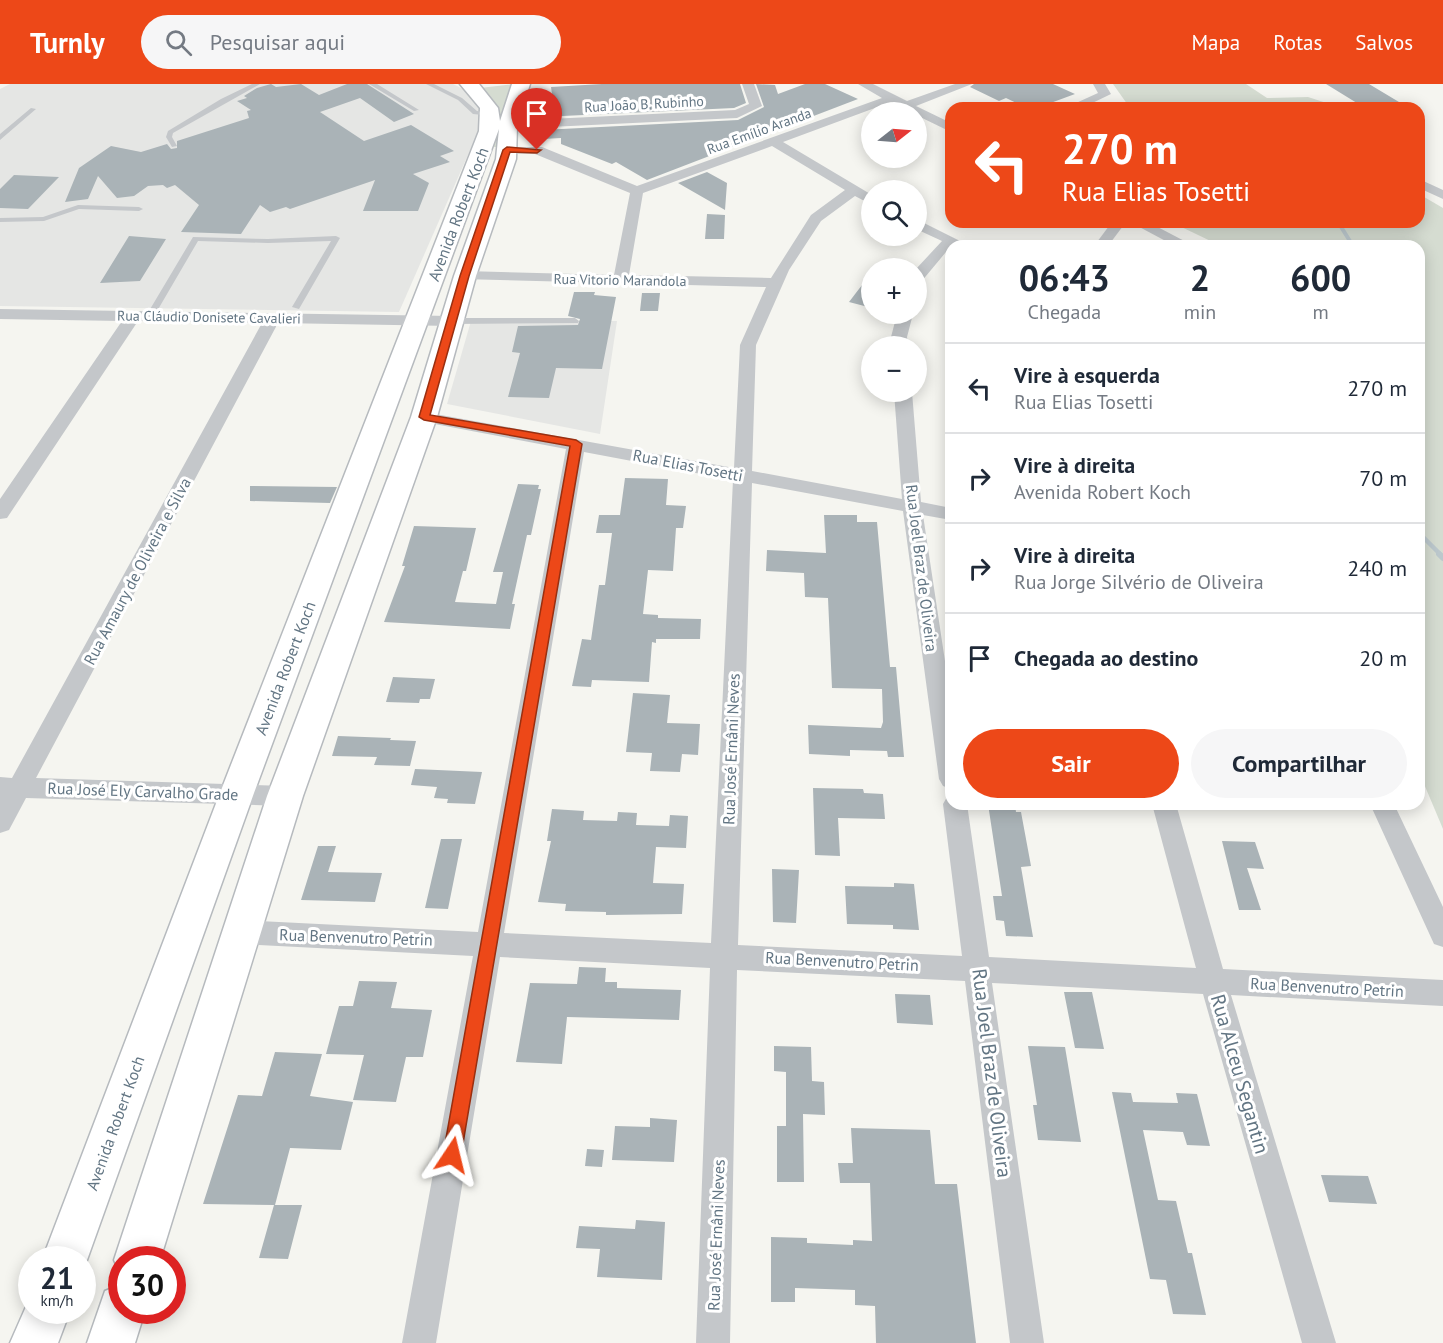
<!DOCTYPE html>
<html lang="pt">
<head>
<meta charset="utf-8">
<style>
	:root { --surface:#fff; --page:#f6f6f7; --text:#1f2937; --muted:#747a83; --line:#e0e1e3; --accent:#ed4818 }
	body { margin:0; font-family:"PT Sans",sans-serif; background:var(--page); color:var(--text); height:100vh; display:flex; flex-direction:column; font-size:22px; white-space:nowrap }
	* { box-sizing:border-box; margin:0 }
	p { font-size:20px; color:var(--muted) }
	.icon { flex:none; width:33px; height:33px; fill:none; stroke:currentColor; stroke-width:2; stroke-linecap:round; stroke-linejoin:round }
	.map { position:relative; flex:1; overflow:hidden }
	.panel { position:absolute; left:945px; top:156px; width:480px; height:570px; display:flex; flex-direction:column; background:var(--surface); border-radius:18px; box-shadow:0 3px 15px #0003 }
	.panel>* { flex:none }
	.hud { position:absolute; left:945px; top:18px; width:480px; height:126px; border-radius:18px; box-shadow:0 3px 15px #0003; background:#ed4818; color:#fff; overflow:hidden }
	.needle { width:39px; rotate:73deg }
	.buttons { position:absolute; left:861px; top:18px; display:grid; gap:12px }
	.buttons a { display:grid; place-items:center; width:66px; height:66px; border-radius:50%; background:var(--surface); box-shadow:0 3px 15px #0003; font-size:30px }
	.speed { position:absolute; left:18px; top:1162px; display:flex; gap:12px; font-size:30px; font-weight:700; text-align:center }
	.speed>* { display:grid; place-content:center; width:78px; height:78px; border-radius:50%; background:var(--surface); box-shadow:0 3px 15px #0003; line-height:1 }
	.speed small { font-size:15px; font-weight:400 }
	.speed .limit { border:9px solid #d22; background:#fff; color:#111 }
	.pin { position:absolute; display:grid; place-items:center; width:51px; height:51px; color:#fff; margin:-62px -26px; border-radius:50% 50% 50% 0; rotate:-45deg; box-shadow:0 0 6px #0007 }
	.pin .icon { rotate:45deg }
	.me { position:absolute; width:66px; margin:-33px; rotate:10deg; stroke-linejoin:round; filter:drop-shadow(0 0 4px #0008) }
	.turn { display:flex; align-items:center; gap:21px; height:126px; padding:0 18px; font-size:27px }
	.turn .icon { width:78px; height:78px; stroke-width:2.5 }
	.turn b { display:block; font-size:42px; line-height:51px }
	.eta { display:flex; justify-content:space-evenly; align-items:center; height:102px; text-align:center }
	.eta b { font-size:36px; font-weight:800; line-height:42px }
	.action { display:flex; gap:12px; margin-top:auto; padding:12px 18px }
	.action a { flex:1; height:69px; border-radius:36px; background:var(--accent); color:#fff; font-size:24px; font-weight:800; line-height:69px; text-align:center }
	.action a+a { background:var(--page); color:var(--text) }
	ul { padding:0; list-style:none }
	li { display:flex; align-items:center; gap:18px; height:90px; padding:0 18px; border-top:2px solid var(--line) }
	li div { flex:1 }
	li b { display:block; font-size:22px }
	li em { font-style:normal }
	header { display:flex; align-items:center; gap:36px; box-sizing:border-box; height:84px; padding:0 30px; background:var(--accent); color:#fff }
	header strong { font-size:28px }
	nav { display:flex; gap:33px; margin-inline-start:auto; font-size:21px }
	.search { width:420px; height:54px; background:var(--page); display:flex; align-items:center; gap:15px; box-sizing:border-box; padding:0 21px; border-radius:33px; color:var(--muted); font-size:22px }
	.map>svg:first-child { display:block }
	.built { fill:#e5e6e4 }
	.green { fill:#d5dcd1 }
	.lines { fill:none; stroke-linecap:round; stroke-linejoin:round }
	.stream-far2 { stroke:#bcc8cd; stroke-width:4 }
	.stream-far1 { stroke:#bcc8cd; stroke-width:4.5 }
	.stream { stroke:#bcc8cd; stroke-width:6 }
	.building { fill:#aab3b7 }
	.primary-casing { stroke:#b6babe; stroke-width:3 }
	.service { fill:#c4c7ca; fill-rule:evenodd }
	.minor { fill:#c4c7ca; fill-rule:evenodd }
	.primary { fill:#fff; fill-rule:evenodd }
	.route { fill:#ed4818; stroke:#9a2f10; stroke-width:1.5 }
	.labels { text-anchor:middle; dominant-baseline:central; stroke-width:6; stroke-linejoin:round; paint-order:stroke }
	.far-street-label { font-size:14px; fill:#627583; stroke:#fff }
	.street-label { font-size:16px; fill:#627583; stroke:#fff }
	.near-street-label { font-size:20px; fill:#627583; stroke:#fff }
</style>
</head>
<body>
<header>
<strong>Turnly</strong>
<div class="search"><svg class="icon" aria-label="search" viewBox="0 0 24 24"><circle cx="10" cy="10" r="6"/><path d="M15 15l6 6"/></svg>Pesquisar aqui</div>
<nav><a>Mapa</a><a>Rotas</a><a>Salvos</a></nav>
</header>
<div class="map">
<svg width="1443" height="1259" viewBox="0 0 1443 1259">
	<rect width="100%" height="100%" fill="#f5f5f0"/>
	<path class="built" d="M10,0H453L471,9L485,32L399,228L0,222V5Z
		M471,237H617L600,350L447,320Z"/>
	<path class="green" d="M514,0L498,47L497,63H489C497,39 505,20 480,4Z
		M1113,0H1246L1267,14L1308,13L1342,24H1130Z
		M1419,110L1443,124V745L1419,688V162H1221L1171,138H1419Z"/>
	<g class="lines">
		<path class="stream-far2" d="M1338,138L1353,162"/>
		<path class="stream-far1" d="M1419,449L1441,471"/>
		<path class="stream" d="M1439,470L1443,474"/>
	</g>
	<path class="building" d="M271,0L276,3L301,0L319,11L347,0H367L414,30L394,38L360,14L320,28L364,57L411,41L454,67L440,72L450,78L413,90L429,99L418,127H363L375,96L290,125L286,123L270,128L260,121L241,150L181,148L199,121L175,101L167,104L163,101L148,102L134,112L117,114L98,92L88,115L65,118L79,84L111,62L141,68L167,60L171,65L177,64V57L249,34L247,27L251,26L237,17L247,14L244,12L257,4Z
		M602,0H740L746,19L734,24L541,33L539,11L552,10L551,3Z
		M756,0L775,1L778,10L805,0H825L858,15L647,96L616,78L612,80L561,60V54L543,55L542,46L738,36L764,23Z
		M974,0H1053L1075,10L1037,24H1027L1006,14L999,17L970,3Z
		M1326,0H1369L1409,24H1365Z
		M707,88L727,99L725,126L678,99Z
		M14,91L59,93L28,125L0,124V105Z
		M707,130L725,131L724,155H705Z
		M129,152L166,155L140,197L100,199Z
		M872,188V224L849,218Z
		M574,208H595L594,211L616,213L602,285L556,284L549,314L508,313L520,269L512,268L518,242L578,241L580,235L568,232Z
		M642,209H660L658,227H640Z
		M625,394L668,395L666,421L686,422L683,444H676L673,487L648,486L643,530L658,531V534L701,535L700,555H656V559L652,558L649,598L592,596L591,603L572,602L582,555L591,556L599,501H605L612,449H596L599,431H620Z
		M518,400L539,401L538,405H541L531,451H527L512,520H515L510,545L384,538L405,482H402L414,442L476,444L466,487H463L455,518L496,520L503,488H493Z
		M250,402L337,403L330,419L250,417Z
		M824,431H857V438H877L890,583H896L904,673H888L887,667L850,666V672L809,670L808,641L881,644L883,638L882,605L832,604L828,514L805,513L804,489L766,487L767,466L826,469Z
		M393,593L435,595L430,615H420L419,619L386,618Z
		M633,609L670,611L667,639L700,640L698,671L682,670L680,688L650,687L652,669L626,668Z
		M338,652L391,654L390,656L416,657L410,682L374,681L377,673L332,672Z
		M415,685L482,688L475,720L447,719L448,715L434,714L437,703L411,701Z
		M813,704L863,705L864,709L883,710L885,735L838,734L840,772L815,771Z
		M988,720H1015L1016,728H1021L1031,782L1021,783L1033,853L1006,852L1004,837L996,836L993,812H1002Z
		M552,725L584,727L583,736L617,737L618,728L637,729L636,741L669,742L670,731L688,732L686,764L656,763L653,799L684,800L682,830L606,831V828L565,827L566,820L538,818L551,757H547Z
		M441,755H462L448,825L425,824Z
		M1222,757L1255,758L1264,785L1247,784L1261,826H1239Z
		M318,762H336L328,788L382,789L375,818L301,816Z
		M772,785L799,786L796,839L773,838Z
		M894,799L914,800L919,846L893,845V841L847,840L845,802L894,803Z
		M579,883L606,884L605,898H617V904L681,906L679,936L567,933L562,980L516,978L530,899L577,900Z
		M359,897L397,898L391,924L432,926L423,973H406L396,1018L353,1016L364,971L326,970L339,922H353Z
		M1064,908H1092L1104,965L1075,964Z
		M895,910L930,911L933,941L897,939Z
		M774,962L811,963L812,997L824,998L825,1031L803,1030L804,1098H777V1042H786V988L774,987Z
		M1028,962L1065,963L1081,1058L1038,1056L1033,1021H1037Z
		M275,968L322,970L310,1012L353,1018L341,1066L290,1064L275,1121H302L288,1175L259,1174L274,1121L203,1120L238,1011L262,1012Z
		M1112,1008L1131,1009L1133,1018L1178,1019L1176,1009L1197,1010L1210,1062L1187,1061L1183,1048L1143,1046L1158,1116L1176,1117L1188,1169H1192L1206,1231L1173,1230L1166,1196L1150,1195Z
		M650,1034L677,1036L674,1078L612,1076L615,1042L650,1043Z
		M851,1044L930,1046L935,1100H957L976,1259H876L875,1222L855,1221V1206L795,1204V1218H771V1153L807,1154V1159L853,1161V1156L872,1157L870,1099H840L838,1079H853Z
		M587,1065L604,1066L602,1083L585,1082Z
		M1321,1091L1368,1092L1377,1120L1329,1118Z
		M636,1136L665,1138L662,1196L597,1193L600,1165L576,1164L579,1142L635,1145Z"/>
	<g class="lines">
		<g class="primary-casing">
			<path id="primary" d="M460,0H479L498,24L500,37L512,0H530L517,41L516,75L476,192L437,333L303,712L160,1176H122V1193L114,1176L267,712L411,333L454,192L496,75L499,45L254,709L82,1190V1176H42L220,709L479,47L480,24Z
				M122,1200V1227H145L135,1259H87L105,1207Z
				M32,1209V1227H70L58,1259H10Z"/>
		</g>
		<path class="service" d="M252,0H260L173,49L172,53L177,62L172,63L166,53L168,47L221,15Z
			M369,0H377L419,26L414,27Z
			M426,0H434L462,14L477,27L496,30L493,32L473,30L458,16Z
			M31,24L36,25L0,56V50Z
			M78,121L139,123L143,125L139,127L79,125L44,137L0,138V134L43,133Z
			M336,152L340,154L299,225L292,223L331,157L268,159L198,157L153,234L146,232L193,153L268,155Z
			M575,234L579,237L578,239L452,240L448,237L452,234Z"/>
		<path class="minor" d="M742,0H754L762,22L737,34L508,45L502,41L508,37L735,26L749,20Z
			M858,0H873L907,17L955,0H972L916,22L951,39V48L916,31V28L891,18L783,58L872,111V121L855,112L821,137L789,186L756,261L752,387L902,415L894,308H912L921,418L951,424V436L923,431L951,617V705L943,702L939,695L903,427L752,399L738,861L962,872L943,720L947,713L951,711V720H967L989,873L1196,884L1152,720H1176L1223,885L1443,896V922L1231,911L1336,1259H1302L1203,910L992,899L1044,1259H1010L965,897L737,886L730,1259H696L710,884L500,873L436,1259H402L473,872L241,860L232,857L228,848L232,839L241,836L478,848L566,365L424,338L415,333L418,329L424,328L734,384L740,261L766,203L460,195L457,192L465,187L614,191L630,109L535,70L502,69V63H542L637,102L882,14ZM772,62L845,106L811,131L771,194L629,191L643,109ZM584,368L733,396L711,859L504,849Z
			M1093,0H1105L1111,10L1082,24H1065L1098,9Z
			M1419,95L1443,106V115L1419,104Z
			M916,135L970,162H951L921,198L916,199V185L942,157L916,145Z
			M1112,138H1126L1108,162H1094Z
			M1130,138H1148L1194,162H1175Z
			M0,225L452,232L460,237L452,242L278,239L36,694L285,702L293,705L297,712L293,719L285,722L26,714L9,746L0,749V693L12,694L262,239L138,237L7,434L0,435V415L122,237L0,235Z
			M897,230H913L907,253L908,262H892L891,253Z
			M1370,720H1394L1443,823V863L1434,860Z"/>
		<use href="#primary" class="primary"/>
	</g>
	<path class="route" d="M507,63L541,66L537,69L510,68L469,192L430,331L576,356L582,360L461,1071L459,1077L452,1080L446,1077L443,1071L570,362L424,336L419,333L460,192L503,66Z"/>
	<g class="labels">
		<g class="far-street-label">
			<text transform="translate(644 20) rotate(-3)">Rua João B. Rubinho</text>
			<text transform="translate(759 47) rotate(-20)">Rua Emílio Aranda</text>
			<text transform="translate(620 196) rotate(1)">Rua Vitorio Marandola</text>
			<text transform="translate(209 233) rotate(1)">Rua Cláudio Donisete Cavalieri</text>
		</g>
		<g class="street-label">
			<text transform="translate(458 130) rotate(-69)">Avenida Robert Koch</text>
			<text transform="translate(688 381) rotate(11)">Rua Elias Tosetti</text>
			<text transform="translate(922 484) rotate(83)">Rua Joel Braz de Oliveira</text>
			<text transform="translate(137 487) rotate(-62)">Rua Amaury de Oliveira e Silva</text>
			<text transform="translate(285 584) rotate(-69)">Avenida Robert Koch</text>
			<text transform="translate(731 665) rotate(-88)">Rua José Ernâni Neves</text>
			<text transform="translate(143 707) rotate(2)">Rua José Ely Carvalho Grade</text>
			<text transform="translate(356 853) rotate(2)">Rua Benvenutro Petrin</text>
			<text transform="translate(842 877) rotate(3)">Rua Benvenutro Petrin</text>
			<text transform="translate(1327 903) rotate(3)">Rua Benvenutro Petrin</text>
			<text transform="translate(115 1039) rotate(-70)">Avenida Robert Koch</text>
			<text transform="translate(716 1151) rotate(-88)">Rua José Ernâni Neves</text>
		</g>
		<g class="near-street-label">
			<text transform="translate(992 989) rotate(83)">Rua Joel Braz de Oliveira</text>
			<text transform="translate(1240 990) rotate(74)">Rua Alceu Segantin</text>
		</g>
	</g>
</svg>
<div class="buttons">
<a><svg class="needle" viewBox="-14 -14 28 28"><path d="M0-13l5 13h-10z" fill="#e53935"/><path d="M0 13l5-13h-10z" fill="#747a83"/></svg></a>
<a><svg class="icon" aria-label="search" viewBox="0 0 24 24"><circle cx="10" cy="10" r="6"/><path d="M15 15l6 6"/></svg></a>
<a>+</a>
<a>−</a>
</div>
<div class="speed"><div>21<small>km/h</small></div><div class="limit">30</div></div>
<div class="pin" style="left:537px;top:66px;background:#d93025"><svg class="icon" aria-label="arrive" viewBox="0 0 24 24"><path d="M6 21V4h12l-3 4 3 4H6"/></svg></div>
<svg class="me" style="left:452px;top:1071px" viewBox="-20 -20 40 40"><path d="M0-17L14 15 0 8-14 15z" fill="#ed4818" stroke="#fff" stroke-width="4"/></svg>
<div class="hud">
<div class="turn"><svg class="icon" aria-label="left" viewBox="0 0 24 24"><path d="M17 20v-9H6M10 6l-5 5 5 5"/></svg><div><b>270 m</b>Rua Elias Tosetti</div></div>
</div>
<section class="panel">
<div class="eta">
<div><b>06:43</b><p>Chegada</p></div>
<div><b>2</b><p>min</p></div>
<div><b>600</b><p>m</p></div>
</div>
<ul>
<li><svg class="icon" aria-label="left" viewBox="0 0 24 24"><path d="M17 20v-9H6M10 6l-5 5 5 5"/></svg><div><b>Vire à esquerda</b><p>Rua Elias Tosetti</p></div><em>270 m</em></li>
<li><svg class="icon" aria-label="right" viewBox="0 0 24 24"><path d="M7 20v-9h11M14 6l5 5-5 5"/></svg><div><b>Vire à direita</b><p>Avenida Robert Koch</p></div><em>70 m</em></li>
<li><svg class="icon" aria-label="right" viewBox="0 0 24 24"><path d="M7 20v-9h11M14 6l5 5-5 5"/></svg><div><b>Vire à direita</b><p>Rua Jorge Silvério de Oliveira</p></div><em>240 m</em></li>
<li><svg class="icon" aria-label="arrive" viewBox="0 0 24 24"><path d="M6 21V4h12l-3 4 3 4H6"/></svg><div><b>Chegada ao destino</b></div><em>20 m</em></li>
</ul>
<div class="action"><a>Sair</a><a>Compartilhar</a></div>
</section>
</div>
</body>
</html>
